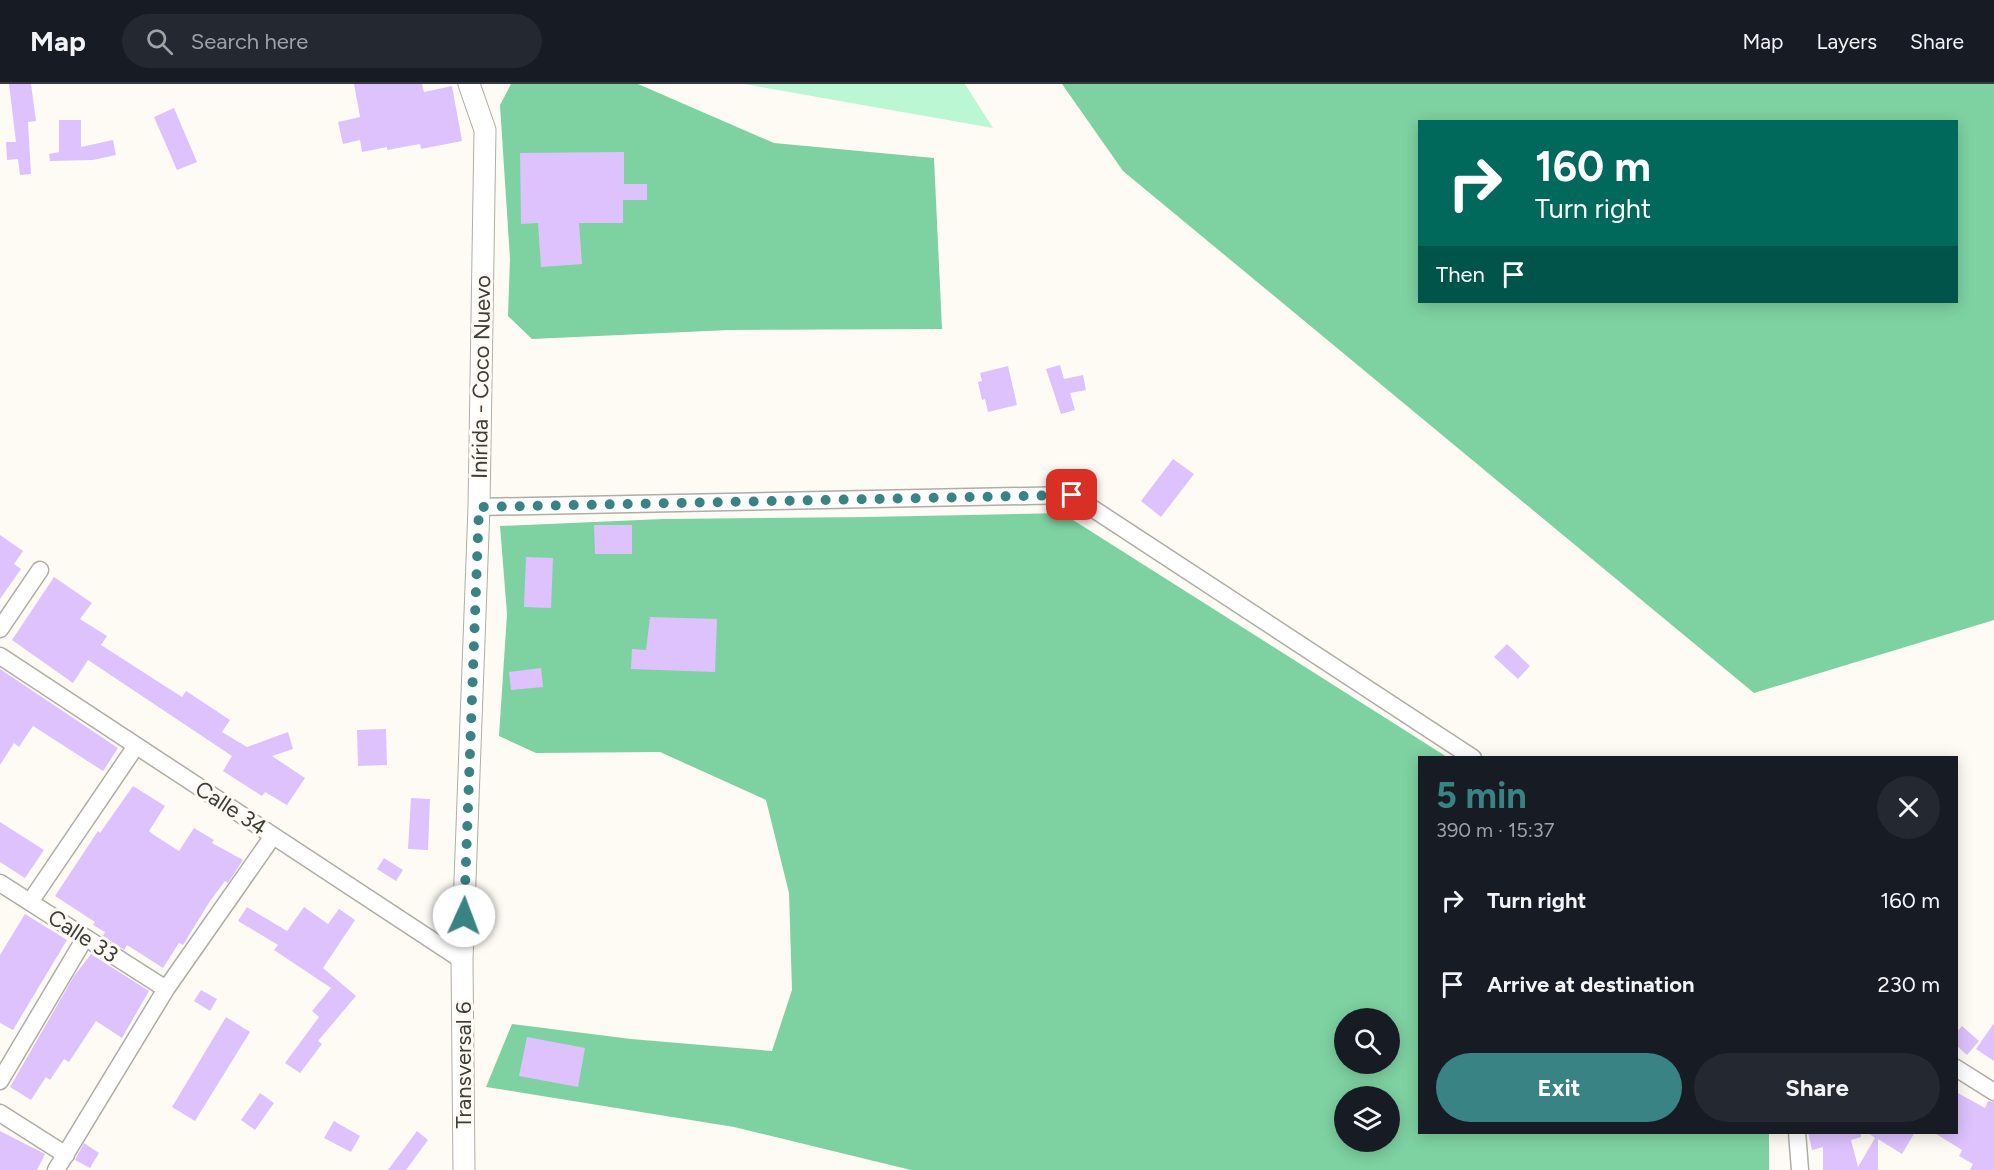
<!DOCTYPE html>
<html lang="en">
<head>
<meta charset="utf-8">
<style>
	:root { --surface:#171b24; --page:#242831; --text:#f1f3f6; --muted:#9ea1a6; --line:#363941; --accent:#3a8384 }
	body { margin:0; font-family:Figtree,sans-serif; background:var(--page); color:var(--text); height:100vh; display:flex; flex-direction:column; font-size:22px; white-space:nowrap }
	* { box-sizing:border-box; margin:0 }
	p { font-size:20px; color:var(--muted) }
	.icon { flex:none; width:33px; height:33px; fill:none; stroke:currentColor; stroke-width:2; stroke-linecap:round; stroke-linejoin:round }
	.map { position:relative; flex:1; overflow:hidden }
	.side { position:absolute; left:1418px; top:672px; width:540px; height:378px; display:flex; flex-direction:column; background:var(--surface); border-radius:0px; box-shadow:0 3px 15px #0003 }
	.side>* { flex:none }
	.guide { position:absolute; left:1418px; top:36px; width:540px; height:183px; border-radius:0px; box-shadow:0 3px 15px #0003; background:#00695c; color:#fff; overflow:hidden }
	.controls { position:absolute; left:1334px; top:924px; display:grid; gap:12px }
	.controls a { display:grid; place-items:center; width:66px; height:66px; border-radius:50%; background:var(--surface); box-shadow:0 3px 15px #0003; font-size:30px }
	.pin { position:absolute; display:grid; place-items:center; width:51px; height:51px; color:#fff; margin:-26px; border-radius:12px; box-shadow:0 3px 9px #0006 }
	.me { position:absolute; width:66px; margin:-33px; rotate:2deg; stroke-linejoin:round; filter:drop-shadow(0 0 4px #0008) }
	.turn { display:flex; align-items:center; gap:21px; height:126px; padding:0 18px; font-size:27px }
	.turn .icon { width:78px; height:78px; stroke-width:2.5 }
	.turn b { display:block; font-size:42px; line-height:51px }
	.then { display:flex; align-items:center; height:57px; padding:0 18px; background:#0003; gap:12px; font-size:22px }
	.round { display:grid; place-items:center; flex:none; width:63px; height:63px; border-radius:32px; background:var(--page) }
	.head { display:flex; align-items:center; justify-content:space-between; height:102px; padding:0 18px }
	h1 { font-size:36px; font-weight:700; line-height:45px; color:var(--accent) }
	.primary-button { display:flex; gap:12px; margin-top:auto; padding:12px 18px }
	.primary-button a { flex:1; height:69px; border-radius:36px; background:var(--accent); color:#fff; font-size:24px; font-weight:700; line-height:69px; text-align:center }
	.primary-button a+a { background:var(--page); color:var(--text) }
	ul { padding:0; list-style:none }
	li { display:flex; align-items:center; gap:18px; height:84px; padding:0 18px }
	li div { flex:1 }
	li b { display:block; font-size:22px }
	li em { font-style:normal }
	header { display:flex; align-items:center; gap:36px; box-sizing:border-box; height:84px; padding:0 30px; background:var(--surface); border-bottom:2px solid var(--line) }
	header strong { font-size:28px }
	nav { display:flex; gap:33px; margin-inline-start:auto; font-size:21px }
	.search { width:420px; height:54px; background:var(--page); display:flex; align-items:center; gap:15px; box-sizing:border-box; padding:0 21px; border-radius:33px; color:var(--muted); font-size:22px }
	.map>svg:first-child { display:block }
	.green { fill:#bcf7d3 }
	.forest { fill:#7ed2a2; fill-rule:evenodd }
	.building { fill:#ddc2fe }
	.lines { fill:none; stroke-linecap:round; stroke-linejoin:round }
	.minor-casing { stroke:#aeada6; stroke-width:19 }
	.tertiary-casing { stroke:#aeada6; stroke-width:23 }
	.minor { stroke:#fff; stroke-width:16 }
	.tertiary { stroke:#fff; stroke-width:21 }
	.route { stroke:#3a8384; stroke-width:10; stroke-dasharray:0 18 }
	.labels { text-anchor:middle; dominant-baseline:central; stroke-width:6; stroke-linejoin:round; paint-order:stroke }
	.street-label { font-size:22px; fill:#3d3d3a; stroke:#fdfbf4 }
</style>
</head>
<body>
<header>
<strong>Map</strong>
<div class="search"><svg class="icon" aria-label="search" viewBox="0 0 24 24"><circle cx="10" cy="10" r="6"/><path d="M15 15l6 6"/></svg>Search here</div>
<nav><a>Map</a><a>Layers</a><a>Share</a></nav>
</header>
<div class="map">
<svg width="1994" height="1086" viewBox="0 0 1994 1086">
	<rect width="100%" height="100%" fill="#fdfbf4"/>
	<path class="green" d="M744,0H965L993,44Z"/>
	<path class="forest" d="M511,0H638L774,59L934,74L942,245L729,246L532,255L508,232L510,175L500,21Z
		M1062,0H1994V536L1754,609L1123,87ZM1419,38H1956V218H1419Z
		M1062,429L1447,673L1419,674V1048L1769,1049V1086H911L734,1043L486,1003L512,940L631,955L772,967L792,906L789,809L766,716L660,668L536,669L499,652L507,530L500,442L663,435L867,433ZM1344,934H1389V980H1344ZM1344,1012H1389V1058H1344Z"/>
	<path class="building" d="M9,0H31L36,37L28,38L31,90L20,91L18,75L7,76L6,58H16Z
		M354,0H422L424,8L452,2L462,57L421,65L420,60L387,66V63L362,68L360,56L343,60L338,38L360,33Z
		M174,24L197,78L177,86L154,33Z
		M59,36H81V63L113,56L116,71L93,76L50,77L49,70L59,68Z
		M624,68V100H647V116H623V139H579L582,180L541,183L538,139L521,140L520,69Z
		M1060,281L1064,295L1083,291L1086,306L1070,309L1075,326L1061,330L1046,285Z
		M1008,282L1017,321L988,328L985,315L982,316L978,298L982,297L980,289Z
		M1173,375L1194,390L1161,433L1141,417Z
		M594,441H632V470H595Z
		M0,451L23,467L14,480L21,485L0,515Z
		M526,473L553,474L551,524L524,523Z
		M54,493L92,519L80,535L107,552L101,561L182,613L186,607L230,636L222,648L247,663L288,648L293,665L272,672L305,694L287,721L265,708L262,712L223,687L232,672L88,576L73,599L12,556Z
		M650,533L717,535L715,588L631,585L632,565L646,566Z
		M1507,560L1530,582L1518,595L1494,573Z
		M541,584L543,603L511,606L509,588Z
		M0,585L118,664L103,687L33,642L19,663L14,659L0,681Z
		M386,645L387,681L358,682L357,646Z
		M133,702L165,722L149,747L154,751L179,767L194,744L214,756L212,759L243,776L228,799L225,797L210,817L183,861L179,859L163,884L127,861L124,866L103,852L105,848L93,841L95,838L55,812L98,747L100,749Z
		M411,714L430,715L428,766L408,765Z
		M0,738L44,766L25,794L0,778Z
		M384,774L403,786L396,797L377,785Z
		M247,823L287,847L304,823L328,840L339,825L355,836L323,884L356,912L318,957L322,960L300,989L285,979L319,933L312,927L331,904L274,866L278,861L238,837Z
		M25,830L67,856L13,946L0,939V871Z
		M91,870L149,907L122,954L96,937L69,978L64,975L50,996L46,993L31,1016L10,1003L74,892Z
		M201,906L217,915L210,927L194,917Z
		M226,933L250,948L195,1037L172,1023Z
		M1994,939V977L1976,965Z
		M1962,942L1979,957L1967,971L1956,961V949Z
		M527,953L585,964L578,1003L519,992Z
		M1956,1008L1985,1024L1988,1017L1994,1018V1086H1970L1973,1080L1959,1072L1962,1066L1933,1048H1956Z
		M260,1009L274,1019L255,1046L241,1036Z
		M334,1037L360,1052L351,1068L324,1054Z
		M0,1047L45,1070L37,1086H0Z
		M417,1047L428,1056L406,1086H388Z
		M1808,1048H1861V1053L1851,1056L1858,1083L1875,1054L1867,1048H1915L1902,1070L1878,1055V1086H1823V1063L1812,1066Z
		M84,1059L99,1069L90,1084L75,1076Z"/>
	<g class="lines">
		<g class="minor-casing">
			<path id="minor" d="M479,423L1072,411L1473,674
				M0,545L40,486
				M0,572L462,876
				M0,799L166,905
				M30,818L136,662
				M1956,984L1994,1008
				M0,997L85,854
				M0,1029L66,1071
				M1797,1048L1800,1086
				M56,1086L166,905L273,752"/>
		</g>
		<g class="tertiary-casing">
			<path id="tertiary" d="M464,1086L462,876L479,423L485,46L469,0"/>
		</g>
		<use href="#minor" class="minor"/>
		<use href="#tertiary" class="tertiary"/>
	</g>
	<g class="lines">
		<path class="route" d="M464,832L479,423L1072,411"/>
	</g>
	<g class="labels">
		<g class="street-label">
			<text transform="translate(481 293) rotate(-89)">Inírida - Coco Nuevo</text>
			<text transform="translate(231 724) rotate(33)">Calle 34</text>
			<text transform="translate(83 852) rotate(33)">Calle 33</text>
			<text transform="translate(463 981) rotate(-90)">Transversal 6</text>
		</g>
	</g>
</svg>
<div class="controls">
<a><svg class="icon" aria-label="search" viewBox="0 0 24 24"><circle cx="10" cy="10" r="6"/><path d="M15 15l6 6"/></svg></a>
<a><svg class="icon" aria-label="layers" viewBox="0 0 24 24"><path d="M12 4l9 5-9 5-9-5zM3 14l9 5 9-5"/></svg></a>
</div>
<div class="pin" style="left:1072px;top:411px;background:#d93025"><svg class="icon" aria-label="arrive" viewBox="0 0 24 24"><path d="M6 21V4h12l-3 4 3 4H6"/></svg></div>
<svg class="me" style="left:464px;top:832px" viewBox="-20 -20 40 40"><circle r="19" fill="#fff"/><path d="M0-13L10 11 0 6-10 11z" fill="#3a8384"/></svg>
<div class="guide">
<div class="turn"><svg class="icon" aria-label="right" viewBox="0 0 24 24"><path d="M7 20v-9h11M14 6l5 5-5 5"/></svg><div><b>160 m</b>Turn right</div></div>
<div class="then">Then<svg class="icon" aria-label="arrive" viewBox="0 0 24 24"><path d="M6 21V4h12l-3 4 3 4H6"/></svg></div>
</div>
<section class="side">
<div class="head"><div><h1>5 min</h1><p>390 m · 15:37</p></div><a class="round"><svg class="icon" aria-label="close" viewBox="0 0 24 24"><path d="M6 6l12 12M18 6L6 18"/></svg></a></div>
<ul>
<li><svg class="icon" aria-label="right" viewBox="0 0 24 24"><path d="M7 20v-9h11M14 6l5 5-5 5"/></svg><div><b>Turn right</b></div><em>160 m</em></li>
<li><svg class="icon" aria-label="arrive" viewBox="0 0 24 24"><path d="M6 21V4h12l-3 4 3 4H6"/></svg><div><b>Arrive at destination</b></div><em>230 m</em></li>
</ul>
<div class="primary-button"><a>Exit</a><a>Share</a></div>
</section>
</div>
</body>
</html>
